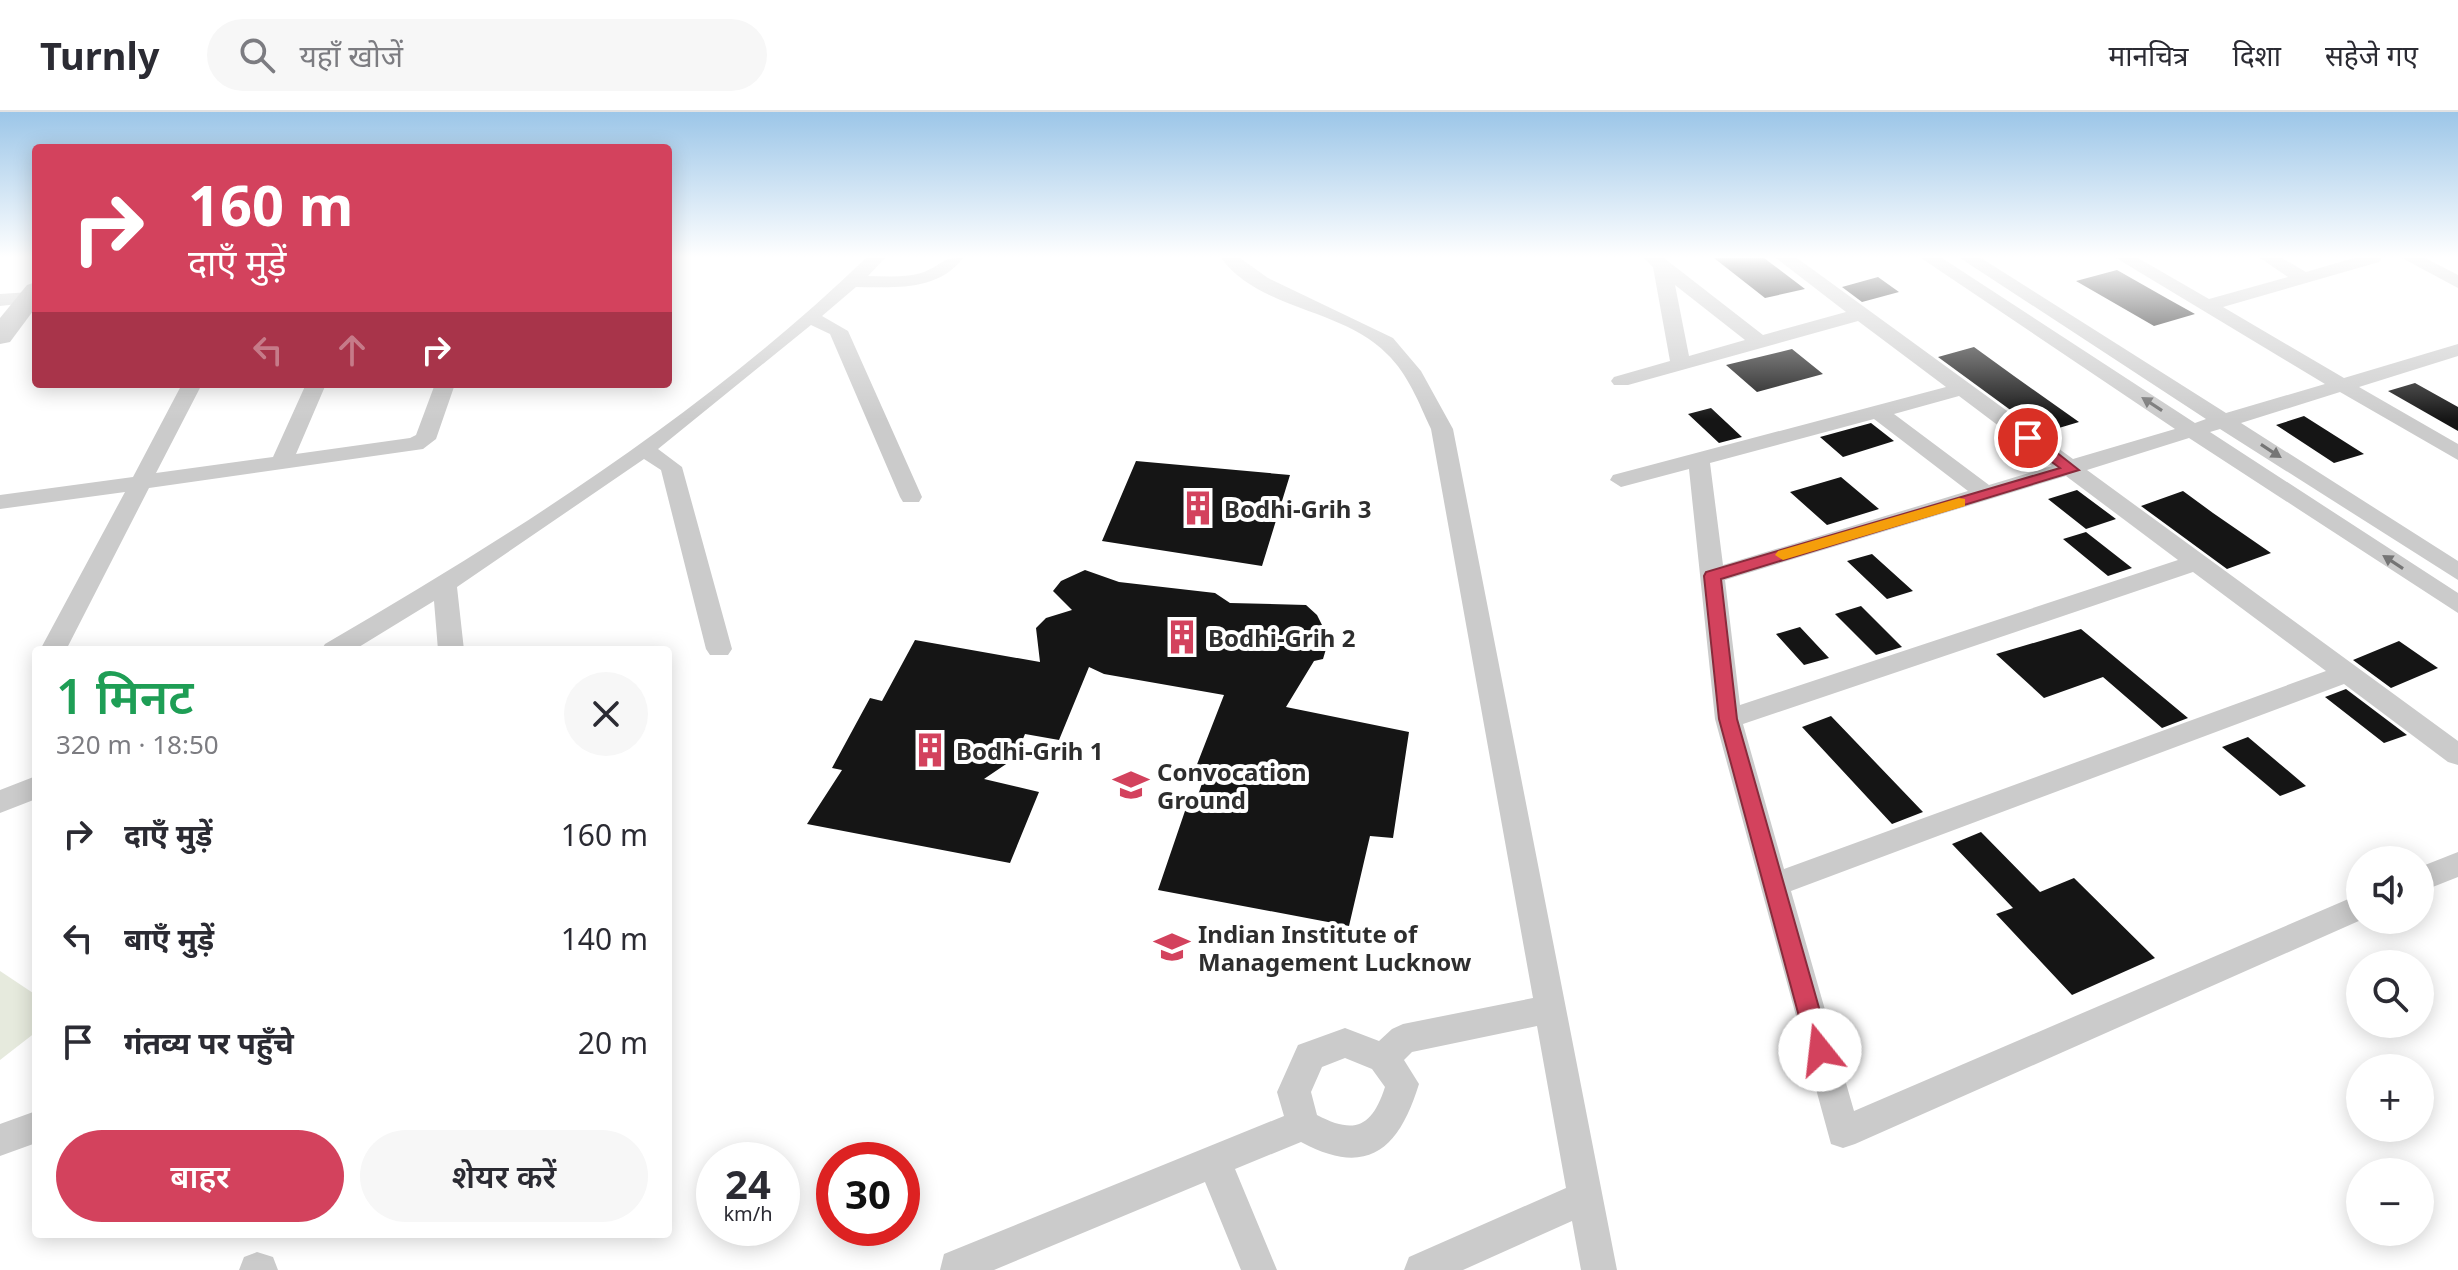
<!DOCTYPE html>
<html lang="hi">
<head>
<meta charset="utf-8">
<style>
	:root { --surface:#fff; --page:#f7f7f7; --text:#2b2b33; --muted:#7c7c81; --line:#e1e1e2; --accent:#d3425d }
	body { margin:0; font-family:"Noto Sans","Noto Sans Devanagari",sans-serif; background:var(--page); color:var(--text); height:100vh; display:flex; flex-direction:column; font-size:30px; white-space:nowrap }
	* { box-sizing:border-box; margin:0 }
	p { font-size:26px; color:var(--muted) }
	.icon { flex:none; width:44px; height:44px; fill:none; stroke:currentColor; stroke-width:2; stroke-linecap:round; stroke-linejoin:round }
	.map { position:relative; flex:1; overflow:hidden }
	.drawer { position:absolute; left:32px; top:534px; width:640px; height:592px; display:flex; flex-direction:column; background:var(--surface); border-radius:8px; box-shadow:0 4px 20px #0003 }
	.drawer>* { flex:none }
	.guide { position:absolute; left:32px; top:32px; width:640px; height:244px; border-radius:8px; box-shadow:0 4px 20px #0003; background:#d3425d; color:#fff; overflow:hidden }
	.buttons { position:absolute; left:2346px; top:734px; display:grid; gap:16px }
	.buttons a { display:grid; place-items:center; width:88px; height:88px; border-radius:50%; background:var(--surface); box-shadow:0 4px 20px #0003; font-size:40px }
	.speed { position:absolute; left:696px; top:1030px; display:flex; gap:16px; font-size:40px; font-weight:700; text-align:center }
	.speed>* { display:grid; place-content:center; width:104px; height:104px; border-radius:50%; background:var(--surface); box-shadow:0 4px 20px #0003; line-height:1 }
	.speed small { font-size:20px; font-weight:400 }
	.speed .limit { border:12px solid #d22; background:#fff; color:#111 }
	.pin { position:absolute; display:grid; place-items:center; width:68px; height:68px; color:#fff; margin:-34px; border:4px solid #fff; border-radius:50%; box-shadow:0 2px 8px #0007 }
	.me { position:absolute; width:88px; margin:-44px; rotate:344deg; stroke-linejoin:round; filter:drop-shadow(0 0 6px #0008) }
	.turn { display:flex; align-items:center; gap:28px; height:168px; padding:0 24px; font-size:36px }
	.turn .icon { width:104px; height:104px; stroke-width:2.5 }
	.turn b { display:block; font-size:56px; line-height:68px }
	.lanes { display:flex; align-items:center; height:76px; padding:0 24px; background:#0003; justify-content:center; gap:40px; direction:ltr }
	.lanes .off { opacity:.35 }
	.round { display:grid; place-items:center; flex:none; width:84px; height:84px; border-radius:42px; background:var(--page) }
	.overview { display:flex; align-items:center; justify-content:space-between; height:136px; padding:0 24px }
	h1 { font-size:48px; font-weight:600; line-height:60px; color:#1e9e55 }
	.cta { display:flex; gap:16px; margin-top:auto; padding:16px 24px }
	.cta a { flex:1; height:92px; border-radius:48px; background:var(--accent); color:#fff; font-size:32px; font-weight:600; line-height:92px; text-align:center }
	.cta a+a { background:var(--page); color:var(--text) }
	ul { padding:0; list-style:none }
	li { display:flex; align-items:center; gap:24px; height:104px; padding:0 24px }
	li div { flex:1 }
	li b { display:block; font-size:30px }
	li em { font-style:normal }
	header { display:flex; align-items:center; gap:48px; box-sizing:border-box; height:112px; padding:0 40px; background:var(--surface); border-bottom:2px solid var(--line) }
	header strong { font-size:38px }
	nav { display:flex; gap:44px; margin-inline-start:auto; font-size:28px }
	.search { width:560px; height:72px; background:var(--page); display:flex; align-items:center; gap:20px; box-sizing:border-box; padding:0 28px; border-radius:44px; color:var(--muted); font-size:30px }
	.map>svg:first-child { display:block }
	.green { fill:#e6eadd }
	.building { fill:#151515 }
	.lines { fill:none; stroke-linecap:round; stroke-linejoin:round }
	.street { fill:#cbcbcb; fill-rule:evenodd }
	.secondary { fill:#b8b8b8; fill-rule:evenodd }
	.oneway { fill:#757575 }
	.route { fill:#d3425d; stroke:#892b3c; stroke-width:2 }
	.slow { fill:#f59e0b }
	.labels { text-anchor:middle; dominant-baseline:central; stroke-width:8; stroke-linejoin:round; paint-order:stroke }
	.poi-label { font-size:24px; font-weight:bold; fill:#2e2e2e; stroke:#fff; text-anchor:start }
</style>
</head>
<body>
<header>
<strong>Turnly</strong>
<div class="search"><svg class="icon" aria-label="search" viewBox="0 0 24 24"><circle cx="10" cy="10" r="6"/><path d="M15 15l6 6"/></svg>यहाँ खोजें</div>
<nav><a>मानचित्र</a><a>दिशा</a><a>सहेजे गए</a></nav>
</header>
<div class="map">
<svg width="2458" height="1158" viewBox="0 0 2458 1158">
	<rect width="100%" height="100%" fill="#fff"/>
	<path class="green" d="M0,859L36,883V920L0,948Z"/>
	<path class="building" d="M1714,146H1764L1805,177L1765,186Z
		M2117,158L2168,187L2195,202L2154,214L2076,169Z
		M1878,165L1899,180L1862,190L1842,175Z
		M1974,235L2014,264L2079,310L2042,321L1938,245Z
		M1792,237L1823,262L1757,280L1726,253Z
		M2415,271L2458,295V319L2388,279Z
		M1711,296L1742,325L1719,331L1688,302Z
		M2304,304L2364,342L2334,351L2276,313Z
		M1871,311L1894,329L1843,345L1820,325Z
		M1136,349L1290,363L1262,454L1102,429Z
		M1841,365L1879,397L1827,413L1790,380Z
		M2077,378L2116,407L2086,417L2048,387Z
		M2183,379L2213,401L2271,441L2227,457L2141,394Z
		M2086,420L2132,456L2108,464L2063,427Z
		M1872,442L1913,479L1887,487L1847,449Z
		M1085,458L1119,470L1215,481L1230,491L1306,493L1317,503L1329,527L1323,547L1314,549L1286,595L1409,620L1393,726L1370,724L1349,814L1158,778L1186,696L1197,686L1206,660L1196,655L1224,583L1104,562L1089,555L1059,628L1025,622L1015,646L984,667L1039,680L1010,751L807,712L842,658L832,656L870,586L882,589L915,528L1040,550L1036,516L1046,506L1072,498L1053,479L1061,469Z
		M1861,494L1902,535L1876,543L1835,502Z
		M1800,515L1829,546L1804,553L1776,522Z
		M2081,517L2188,606L2162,616L2103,565L2044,586L1996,542Z
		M2399,529L2438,556L2391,576L2353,548Z
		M2346,577L2407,623L2384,631L2325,585Z
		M1831,604L1923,700L1892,712L1802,615Z
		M2248,625L2306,674L2280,684L2222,635Z
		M1981,720L2040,780L2074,766L2155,846L2072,883L1996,802L2013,796L1952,732Z"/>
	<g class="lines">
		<path class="street" d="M866,146H885L868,164C885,164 904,166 921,161C942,154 938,146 963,146C937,180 894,175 856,175L822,204L848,219L922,385L919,390H903L900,385L830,222L811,213L658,337L682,355L732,537L728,543H710L706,537L661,358L644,347L457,475L464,538H438L434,489L354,538H321L325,532C515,422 707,299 866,146Z
			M1221,146H1240L1268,166L1393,226L1421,259L1453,317L1617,1158H1581L1572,1109L1463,1158H1404L1409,1145L1566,1076L1537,914L1412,940L1404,948L1419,972C1399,1037 1368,1066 1301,1030L1235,1057L1277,1158H1241L1205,1070L994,1158H940L944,1142L1284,1004L1277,980L1298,933L1345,916L1379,929L1392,917L1403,912L1533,886L1431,317C1419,291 1408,262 1387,242C1342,196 1261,199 1221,146ZM1345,946L1372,957L1385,975C1372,1015 1355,1023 1317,1003L1311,980L1322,955Z
			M1644,146H1664L1763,223L1846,200L1776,146H1797L2073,347L2175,317L1921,146H1942L2195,311L2206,307L1960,146H1981L2226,301L2325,272L2116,146H2138L2209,187L2288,165L2260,146H2282L2306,160L2354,146H2382L2379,150L2223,195L2344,266L2458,232V244L2359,275L2458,332V348L2340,280L2241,311L2458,449V468L2220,317L2210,320L2458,481V501L2189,326L2087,358L2458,629V653L2448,650L2344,572L1791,779L1854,999L2360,782L2361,808L1855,1032L1843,1036L1831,1032L1715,607L1689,357L1621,375L1610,368L1613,363L1946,275L1858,209L1628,273H1614L1611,269L1614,265L1670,249L1653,155ZM1675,173L1745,228L1689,244ZM1959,284L2052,354L1989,373L1894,302ZM1874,307L1968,379L1723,453L1710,351ZM2066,364L2178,448L1740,593L1725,468ZM2193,460L2326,559L1784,757L1743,612Z
			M2402,146H2425L2458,163V176Z
			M30,180L36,182V190L0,194V182Z
			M182,272H202L156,361L273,345L306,272H326L296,342L410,326L416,323L435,272H455L436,327L423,337L149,376L66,538H40L125,380L0,397V383L133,365Z
			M36,664V687L0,701V678Z
			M2458,740V765L2420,780V755Z
			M36,999V1031L0,1044V1012Z
			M257,1140L273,1145L278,1158H239L244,1145Z"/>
		<path class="secondary" d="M36,170V195L10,230L0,232V206L27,173Z"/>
	</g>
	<defs><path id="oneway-solid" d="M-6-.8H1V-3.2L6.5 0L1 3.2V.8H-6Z" transform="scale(2)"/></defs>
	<g class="oneway">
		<use href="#oneway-solid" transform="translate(2152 292) rotate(-147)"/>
		<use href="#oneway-solid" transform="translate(2271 339) rotate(33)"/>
		<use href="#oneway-solid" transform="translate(2393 450) rotate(-147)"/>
	</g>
	<linearGradient id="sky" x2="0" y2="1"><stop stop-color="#9cc6e8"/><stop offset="0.47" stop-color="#fff"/><stop offset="1" stop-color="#fff" stop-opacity="0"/></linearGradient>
	<rect width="2458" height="308" fill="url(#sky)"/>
	<path class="route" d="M2023,322H2033L2079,358L1721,467L1737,607L1831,938L1828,945L1820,948L1812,945L1808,938L1719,607L1704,464L1706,460L2060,356L2023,329Z"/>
	<path class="slow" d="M1959,386L1965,387V394L1783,448L1775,443L1778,439Z"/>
	<defs>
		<g id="building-bare" transform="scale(2.76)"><path d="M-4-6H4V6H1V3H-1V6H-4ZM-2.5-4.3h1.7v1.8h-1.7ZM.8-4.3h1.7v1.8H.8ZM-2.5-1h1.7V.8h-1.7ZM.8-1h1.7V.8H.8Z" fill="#d3425d" stroke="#fff" stroke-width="2.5" paint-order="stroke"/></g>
		<g id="university-bare" transform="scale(2.76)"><path d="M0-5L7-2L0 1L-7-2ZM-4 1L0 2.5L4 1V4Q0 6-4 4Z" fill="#d3425d" stroke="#fff" stroke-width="2.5" paint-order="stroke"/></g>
	</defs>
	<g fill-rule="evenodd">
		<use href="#building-bare" x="1198" y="396"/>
		<use href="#building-bare" x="1182" y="525"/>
		<use href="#building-bare" x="930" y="638"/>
		<use href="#university-bare" x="1131" y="673"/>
		<use href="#university-bare" x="1172" y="835"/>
	</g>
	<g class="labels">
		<g class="poi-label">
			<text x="1224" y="396">Bodhi-Grih 3</text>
			<text x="1208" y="525">Bodhi-Grih 2</text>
			<text x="956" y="638">Bodhi-Grih 1</text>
			<text x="1157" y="659">Convocation<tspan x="1157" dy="28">Ground</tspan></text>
			<text x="1198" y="821">Indian Institute of<tspan x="1198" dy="28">Management Lucknow</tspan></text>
		</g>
	</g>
</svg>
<div class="buttons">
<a><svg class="icon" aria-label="sound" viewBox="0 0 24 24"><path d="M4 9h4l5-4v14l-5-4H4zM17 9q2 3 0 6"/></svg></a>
<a><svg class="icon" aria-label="search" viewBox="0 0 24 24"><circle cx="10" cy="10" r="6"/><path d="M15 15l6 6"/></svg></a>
<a>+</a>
<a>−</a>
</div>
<div class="speed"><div>24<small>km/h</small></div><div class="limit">30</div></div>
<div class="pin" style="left:2028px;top:326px;background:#d93025"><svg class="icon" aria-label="arrive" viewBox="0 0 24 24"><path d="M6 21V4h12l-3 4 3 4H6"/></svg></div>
<svg class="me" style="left:1820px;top:938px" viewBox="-20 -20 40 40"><circle r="19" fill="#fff"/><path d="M0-13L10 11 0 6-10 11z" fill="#d3425d"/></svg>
<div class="guide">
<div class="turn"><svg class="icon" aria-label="right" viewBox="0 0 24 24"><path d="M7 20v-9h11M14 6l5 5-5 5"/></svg><div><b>160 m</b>दाएँ मुड़ें</div></div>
<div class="lanes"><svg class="icon off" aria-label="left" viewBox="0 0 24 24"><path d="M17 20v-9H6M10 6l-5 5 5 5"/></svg><svg class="icon off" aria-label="ahead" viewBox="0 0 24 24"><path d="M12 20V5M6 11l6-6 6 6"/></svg><svg class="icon" aria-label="right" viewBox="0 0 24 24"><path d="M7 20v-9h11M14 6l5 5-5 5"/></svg></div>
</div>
<section class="drawer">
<div class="overview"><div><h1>1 मिनट</h1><p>320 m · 18:50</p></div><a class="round"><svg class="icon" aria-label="close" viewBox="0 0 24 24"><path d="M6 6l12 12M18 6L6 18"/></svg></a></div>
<ul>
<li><svg class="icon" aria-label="right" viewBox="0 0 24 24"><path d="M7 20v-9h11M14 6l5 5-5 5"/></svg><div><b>दाएँ मुड़ें</b></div><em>160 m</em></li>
<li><svg class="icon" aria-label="left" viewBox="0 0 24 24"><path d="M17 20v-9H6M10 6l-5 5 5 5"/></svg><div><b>बाएँ मुड़ें</b></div><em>140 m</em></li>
<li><svg class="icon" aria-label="arrive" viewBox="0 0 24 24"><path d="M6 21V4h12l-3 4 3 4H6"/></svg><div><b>गंतव्य पर पहुँचे</b></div><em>20 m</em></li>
</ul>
<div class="cta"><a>बाहर</a><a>शेयर करें</a></div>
</section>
</div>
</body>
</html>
